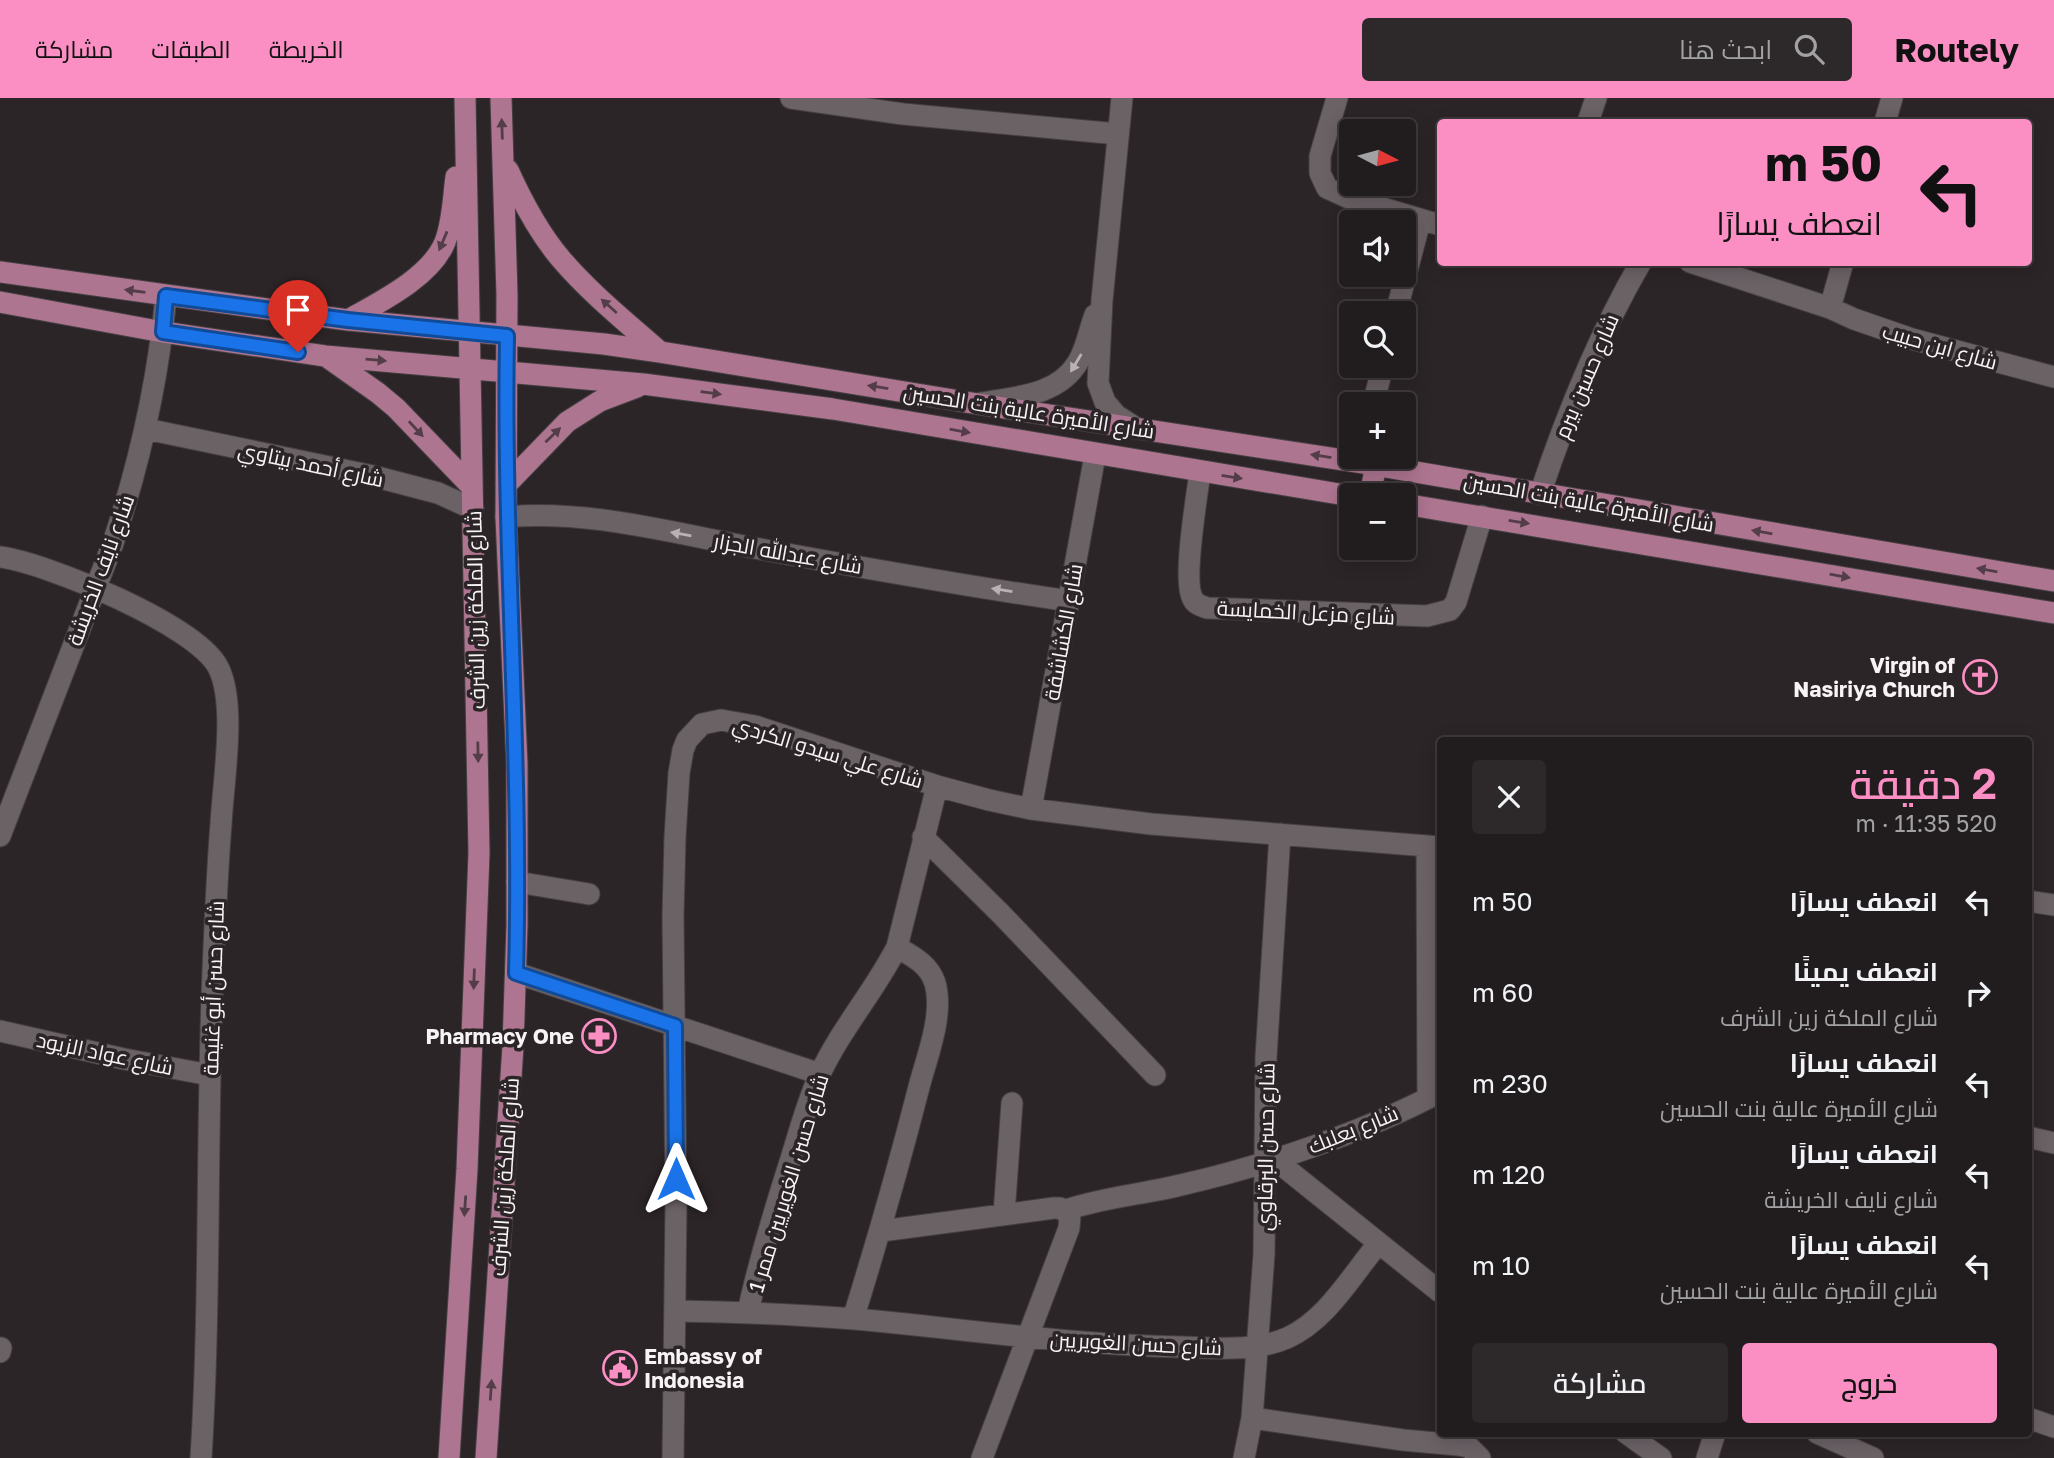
<!DOCTYPE html>
<html lang="ar">
<head>
<meta charset="utf-8">
<style>
	:root { --surface:#211c1e; --page:#2d292b; --text:#f1f3f6; --muted:#a2a1a4; --line:#3e3a3c; --accent:#fb8fc4 }
	body { margin:0; font-family:"Golos Text",Cairo,sans-serif; background:var(--page); color:var(--text); direction:rtl; height:100vh; display:flex; flex-direction:column; font-size:26px; white-space:nowrap }
	* { box-sizing:border-box; margin:0 }
	p { font-size:23px; color:var(--muted) }
	.icon { flex:none; width:38px; height:38px; fill:none; stroke:currentColor; stroke-width:2; stroke-linecap:round; stroke-linejoin:round }
	.map { position:relative; flex:1; overflow:hidden; direction:ltr }
	.panel { position:absolute; left:1437px; top:639px; width:595px; height:700px; display:flex; flex-direction:column; background:var(--surface); border-radius:7px; box-shadow:0 4px 18px #0003,0 0 0 2px var(--line); direction:rtl }
	.panel>* { flex:none }
	.top-card { position:absolute; left:1437px; top:21px; width:595px; height:147px; border-radius:7px; box-shadow:0 4px 18px #0003,0 0 0 2px var(--line); direction:rtl; background:#fb8fc4; color:#111; overflow:hidden }
	.needle { width:46px; rotate:96deg }
	.fabs { position:absolute; left:1339px; top:21px; display:grid; gap:14px }
	.fabs a { display:grid; place-items:center; width:77px; height:77px; border-radius:7px; background:var(--surface); box-shadow:0 4px 18px #0003,0 0 0 2px var(--line); font-size:35px }
	.pin { position:absolute; display:grid; place-items:center; width:60px; height:60px; color:#fff; margin:-72px -30px; border-radius:50% 50% 50% 0; rotate:-45deg; box-shadow:0 0 7px #0007 }
	.pin .icon { rotate:45deg }
	.me { position:absolute; width:77px; margin:-38px; rotate:0deg; stroke-linejoin:round; filter:drop-shadow(0 0 5px #0008) }
	.turn { display:flex; align-items:center; gap:24px; height:147px; padding:0 35px; font-size:32px }
	.turn .icon { width:91px; height:91px; stroke-width:2.5 }
	.turn b { display:block; font-size:49px; line-height:60px }
	.round { display:grid; place-items:center; flex:none; width:74px; height:74px; border-radius:7px; background:var(--page) }
	.headline { display:flex; align-items:center; justify-content:space-between; height:119px; padding:0 35px }
	h1 { font-size:42px; font-weight:600; line-height:52px; color:var(--accent) }
	.cta { display:flex; gap:14px; margin-top:auto; padding:14px 35px }
	.cta a { flex:1; height:80px; border-radius:7px; background:var(--accent); color:#111; font-size:28px; font-weight:600; line-height:80px; text-align:center }
	.cta a+a { background:var(--page); color:var(--text) }
	ul { padding:0; list-style:none }
	li { display:flex; align-items:center; gap:21px; height:91px; padding:0 35px }
	li div { flex:1 }
	li b { display:block; font-size:26px }
	li em { font-style:normal }
	header { display:flex; align-items:center; gap:42px; box-sizing:border-box; height:98px; padding:0 35px; background:var(--accent); color:#111 }
	header strong { font-size:33px }
	nav { display:flex; gap:38px; margin-inline-start:auto; font-size:24px }
	.search { width:490px; height:63px; background:var(--page); display:flex; align-items:center; gap:18px; box-sizing:border-box; padding:0 24px; border-radius:7px; color:var(--muted); font-size:26px }
	.map>svg:first-child { display:block }
	.lines { fill:none; stroke-linecap:round; stroke-linejoin:round }
	.minor-casing { stroke:#464043; stroke-width:23 }
	.major-casing { stroke:#464043; stroke-width:23 }
	.minor { stroke:#6b6266; stroke-width:21 }
	.major { stroke:#ae7591; stroke-width:21 }
	.oneway { fill:#533d48 }
	.oneway2 { fill:#b9b2b5 }
	.route-casing { stroke:#114b97; stroke-width:18 }
	.route { stroke:#1a73e8; stroke-width:12 }
	.labels { text-anchor:middle; dominant-baseline:central; stroke-width:7; stroke-linejoin:round; paint-order:stroke }
	.street-label { font-size:21px; fill:#f8f3f5; stroke:#2c2528 }
	.poi-label { font-size:21px; font-weight:bold; fill:#f8f3f5; stroke:#2c2528; text-anchor:end }
</style>
</head>
<body>
<header>
<strong>Routely</strong>
<div class="search"><svg class="icon" aria-label="search" viewBox="0 0 24 24"><circle cx="10" cy="10" r="6"/><path d="M15 15l6 6"/></svg>ابحث هنا</div>
<nav><a>الخريطة</a><a>الطبقات</a><a>مشاركة</a></nav>
</header>
<div class="map">
<svg width="2054" height="1360" viewBox="0 0 2054 1360">
	<rect width="100%" height="100%" fill="#2c2528"/>
	<g class="lines">
		<g class="minor-casing">
			<path id="minor" d="M791,0L903,16L1118,36
				M1122,0L1102,202L1098,285L1105,304L1116,317L1133,328
				M1337,0L1320,58V75L1327,90L1349,100L1440,127
				M1588,24L1596,0
				M1885,24L1892,0
				M1690,164L1830,210L1854,221L1912,241L2054,279
				M1830,210L1843,164
				M1396,215L1420,123
				M981,305C1015,299 1058,298 1078,264C1087,249 1089,232 1095,217
				M1373,306L1383,268
				M146,331L373,378L438,395L473,411
				M1200,374C1197,398 1182,484 1193,501C1196,507 1202,508 1207,510L1427,518L1450,512L1456,504L1482,418
				M1540,396C1567,315 1598,238 1641,164
				M506,419C582,411 669,434 744,448C852,468 960,487 1069,503
				M0,459C47,465 196,527 218,569C237,605 223,685 221,726C217,775 215,825 213,874C206,1036 211,1198 201,1360
				M1031,711L1095,357
				M0,738L113,445C140,364 158,283 166,198
				M923,739L1000,815L1155,977
				M1427,748L1428,1000
				M517,784L589,796
				M2028,803L2054,807
				M516,875L820,976
				M0,933L124,961L210,977
				M2028,1039L2054,1045
				M1274,1061L1440,1194
				M1066,1112C1104,1099 1146,1096 1185,1086C1267,1067 1367,1033 1440,994
				M1004,1116L1012,1005
				M881,1133L1054,1110H1060L1070,1117L1069,1130L982,1360
				M675,1213C735,1214 795,1216 855,1221C964,1231 1072,1247 1182,1249C1217,1250 1254,1254 1287,1240C1327,1222 1351,1178 1378,1146
				M748,1214C759,1163 774,1114 790,1064C799,1035 807,1005 819,978C840,932 874,894 897,849L937,688
				M853,1221C877,1144 899,1067 919,989C927,958 944,917 935,885C929,866 912,858 897,849
				M0,1254L1,1250
				M1252,1320L1403,1342L1458,1347L1469,1349L1480,1360
				M2028,1320L2054,1329
				M1626,1335L1661,1360
				M1817,1335L1873,1360
				M673,1360L676,1106L673,818L675,739L679,675L683,652L687,642L702,626L721,622L755,628L937,688L989,702L1031,711L1151,726L1440,749
				M1244,1360L1252,1320L1264,1156L1266,959L1280,736
				M1707,1360L1715,1335"/>
		</g>
		<g class="major-casing">
			<path id="major" d="M508,72C522,103 538,134 561,161C590,195 626,224 660,254
				M0,174L348,222L604,246L660,254L978,306L1363,365L2054,483
				M0,204L163,234L325,258L643,286L833,311L1351,398
				M348,222C380,204 431,179 445,144C453,123 453,100 456,79
				M327,259L378,295L396,310L472,389
				M506,387L567,324L600,303L637,289
				M1370,397L1376,367
				M1404,406L2054,515
				M449,1360L467,1071L479,755L465,0
				M486,1360L513,948L517,827V666L506,419L507,197L501,0"/>
		</g>
		<use href="#minor" class="minor"/>
		<use href="#major" class="major"/>
	</g>
	<defs><path id="oneway-solid" d="M-6-.8H1V-3.2L6.5 0L1 3.2V.8H-6Z" transform="scale(1.75)"/></defs>
	<g class="oneway">
		<use href="#oneway-solid" transform="translate(502 31) rotate(-92)"/>
		<use href="#oneway-solid" transform="translate(443 143) rotate(113)"/>
		<use href="#oneway-solid" transform="translate(135 193) rotate(-172)"/>
		<use href="#oneway-solid" transform="translate(609 208) rotate(-138)"/>
		<use href="#oneway-solid" transform="translate(376 262) rotate(5)"/>
		<use href="#oneway-solid" transform="translate(878 289) rotate(-171)"/>
		<use href="#oneway-solid" transform="translate(711 295) rotate(7)"/>
		<use href="#oneway-solid" transform="translate(416 331) rotate(47)"/>
		<use href="#oneway-solid" transform="translate(960 333) rotate(10)"/>
		<use href="#oneway-solid" transform="translate(553 337) rotate(-44)"/>
		<use href="#oneway-solid" transform="translate(1321 358) rotate(-171)"/>
		<use href="#oneway-solid" transform="translate(1232 379) rotate(9)"/>
		<use href="#oneway-solid" transform="translate(1519 424) rotate(9)"/>
		<use href="#oneway-solid" transform="translate(1762 434) rotate(-170)"/>
		<use href="#oneway-solid" transform="translate(1987 472) rotate(-170)"/>
		<use href="#oneway-solid" transform="translate(1840 478) rotate(10)"/>
		<use href="#oneway-solid" transform="translate(478 654) rotate(89)"/>
		<use href="#oneway-solid" transform="translate(474 881) rotate(92)"/>
		<use href="#oneway-solid" transform="translate(465 1108) rotate(94)"/>
		<use href="#oneway-solid" transform="translate(491 1292) rotate(-86)"/>
	</g>
	<g class="oneway2">
		<use href="#oneway-solid" transform="translate(1076 265) rotate(121)"/>
		<use href="#oneway-solid" transform="translate(681 436) rotate(-170)"/>
		<use href="#oneway-solid" transform="translate(1002 492) rotate(-171)"/>
	</g>
	<g class="lines">
		<g class="route-casing">
			<path id="route" d="M298,254L163,234L166,198L348,222L507,238C503,451 522,662 516,875L675,928L676,1081"/>
		</g>
		<use href="#route" class="route"/>
	</g>
	<defs>
		<g id="church-ring" transform="scale(1.75)"><circle r="9.5" fill="#2c2528" stroke="#fb8fc4" stroke-width="1.5"/><path d="M-1.2-6h2.4v3.5h3.3v2.4h-3.3V6h-2.4V-.1h-3.3v-2.4h3.3Z" fill="#fb8fc4"/></g>
		<g id="pharmacy-ring" transform="scale(1.75)"><circle r="9.5" fill="#2c2528" stroke="#fb8fc4" stroke-width="1.5"/><path d="M-2-6h4v4h4v4h-4v4h-4v-4h-4v-4h4Z" fill="#fb8fc4"/></g>
		<g id="civic-ring" transform="scale(1.75)"><circle r="9.5" fill="#2c2528" stroke="#fb8fc4" stroke-width="1.5"/><path d="M-.6-6.5H3V-4.5H.6V-3L4-1V1h2V6H-6V1h2V-1L-.6-3ZM-1.2 2.5V6h2.4V2.5Z" fill="#fb8fc4"/></g>
	</defs>
	<g fill-rule="evenodd">
		<use href="#church-ring" x="1980" y="579"/>
		<use href="#pharmacy-ring" x="599" y="938"/>
		<use href="#civic-ring" x="620" y="1270"/>
	</g>
	<g class="labels">
		<g class="street-label">
			<text transform="translate(1940 248) rotate(16)">شارع ابن حبيب</text>
			<text transform="translate(1586 278) rotate(-67)">شارع حسين بيرم</text>
			<text transform="translate(1029 313) rotate(9)">شارع الأميرة عالية بنت الحسين</text>
			<text transform="translate(311 366) rotate(12)">شارع أحمد بيتاوي</text>
			<text transform="translate(1589 404) rotate(10)">شارع الأميرة عالية بنت الحسين</text>
			<text transform="translate(788 455) rotate(10)">شارع عبدالله الجزار</text>
			<text transform="translate(100 472) rotate(-70)">شارع نايف الخريشة</text>
			<text transform="translate(475 512) rotate(-91)">شارع الملكة زين الشرف</text>
			<text transform="translate(1306 514) rotate(3)">شارع مزعل الخمايسة</text>
			<text transform="translate(1063 534) rotate(-80)">شارع الكشاشفة</text>
			<text transform="translate(828 654) rotate(17)">شارع علي سيدو الكردي</text>
			<text transform="translate(213 890) rotate(-88)">شارع حسن أبو غنيمة</text>
			<text transform="translate(105 955) rotate(12)">شارع عواد الزيود</text>
			<text transform="translate(1353 1031) rotate(-22)">شارع بعلبك</text>
			<text transform="translate(1265 1049) rotate(-89)">شارع حسن البرقاوي</text>
			<text transform="translate(504 1079) rotate(-86)">شارع الملكة زين الشرف</text>
			<text transform="translate(788 1085) rotate(-73)">شارع حسن الغويريين ممر 1</text>
			<text transform="translate(1136 1245) rotate(3)">شارع حسن الغويريين</text>
		</g>
		<g class="poi-label">
			<text x="1955" y="567">Virgin of<tspan x="1955" dy="24">Nasiriya Church</tspan></text>
			<text x="574" y="938">Pharmacy One</text>
			<text x="644" y="1258" text-anchor="start">Embassy of<tspan x="644" dy="24">Indonesia</tspan></text>
		</g>
	</g>
</svg>
<div class="fabs">
<a><svg class="needle" viewBox="-14 -14 28 28"><path d="M0-13l5 13h-10z" fill="#e53935"/><path d="M0 13l5-13h-10z" fill="#a2a1a4"/></svg></a>
<a><svg class="icon" aria-label="sound" viewBox="0 0 24 24"><path d="M4 9h4l5-4v14l-5-4H4zM17 9q2 3 0 6"/></svg></a>
<a><svg class="icon" aria-label="search" viewBox="0 0 24 24"><circle cx="10" cy="10" r="6"/><path d="M15 15l6 6"/></svg></a>
<a>+</a>
<a>−</a>
</div>
<div class="pin" style="left:298px;top:254px;background:#d93025"><svg class="icon" aria-label="arrive" viewBox="0 0 24 24"><path d="M6 21V4h12l-3 4 3 4H6"/></svg></div>
<svg class="me" style="left:676px;top:1081px" viewBox="-20 -20 40 40"><path d="M0-17L14 15 0 8-14 15z" fill="#1a73e8" stroke="#fff" stroke-width="4"/></svg>
<div class="top-card">
<div class="turn"><svg class="icon" aria-label="left" viewBox="0 0 24 24"><path d="M17 20v-9H6M10 6l-5 5 5 5"/></svg><div><b>50 m</b>انعطف يسارًا</div></div>
</div>
<section class="panel">
<div class="headline"><div><h1>2 دقيقة</h1><p>520 m · 11:35</p></div><a class="round"><svg class="icon" aria-label="close" viewBox="0 0 24 24"><path d="M6 6l12 12M18 6L6 18"/></svg></a></div>
<ul>
<li><svg class="icon" aria-label="left" viewBox="0 0 24 24"><path d="M17 20v-9H6M10 6l-5 5 5 5"/></svg><div><b>انعطف يسارًا</b></div><em>50 m</em></li>
<li><svg class="icon" aria-label="right" viewBox="0 0 24 24"><path d="M7 20v-9h11M14 6l5 5-5 5"/></svg><div><b>انعطف يمينًا</b><p>شارع الملكة زين الشرف</p></div><em>60 m</em></li>
<li><svg class="icon" aria-label="left" viewBox="0 0 24 24"><path d="M17 20v-9H6M10 6l-5 5 5 5"/></svg><div><b>انعطف يسارًا</b><p>شارع الأميرة عالية بنت الحسين</p></div><em>230 m</em></li>
<li><svg class="icon" aria-label="left" viewBox="0 0 24 24"><path d="M17 20v-9H6M10 6l-5 5 5 5"/></svg><div><b>انعطف يسارًا</b><p>شارع نايف الخريشة</p></div><em>120 m</em></li>
<li><svg class="icon" aria-label="left" viewBox="0 0 24 24"><path d="M17 20v-9H6M10 6l-5 5 5 5"/></svg><div><b>انعطف يسارًا</b><p>شارع الأميرة عالية بنت الحسين</p></div><em>10 m</em></li>
</ul>
<div class="cta"><a>خروج</a><a>مشاركة</a></div>
</section>
</div>
</body>
</html>
